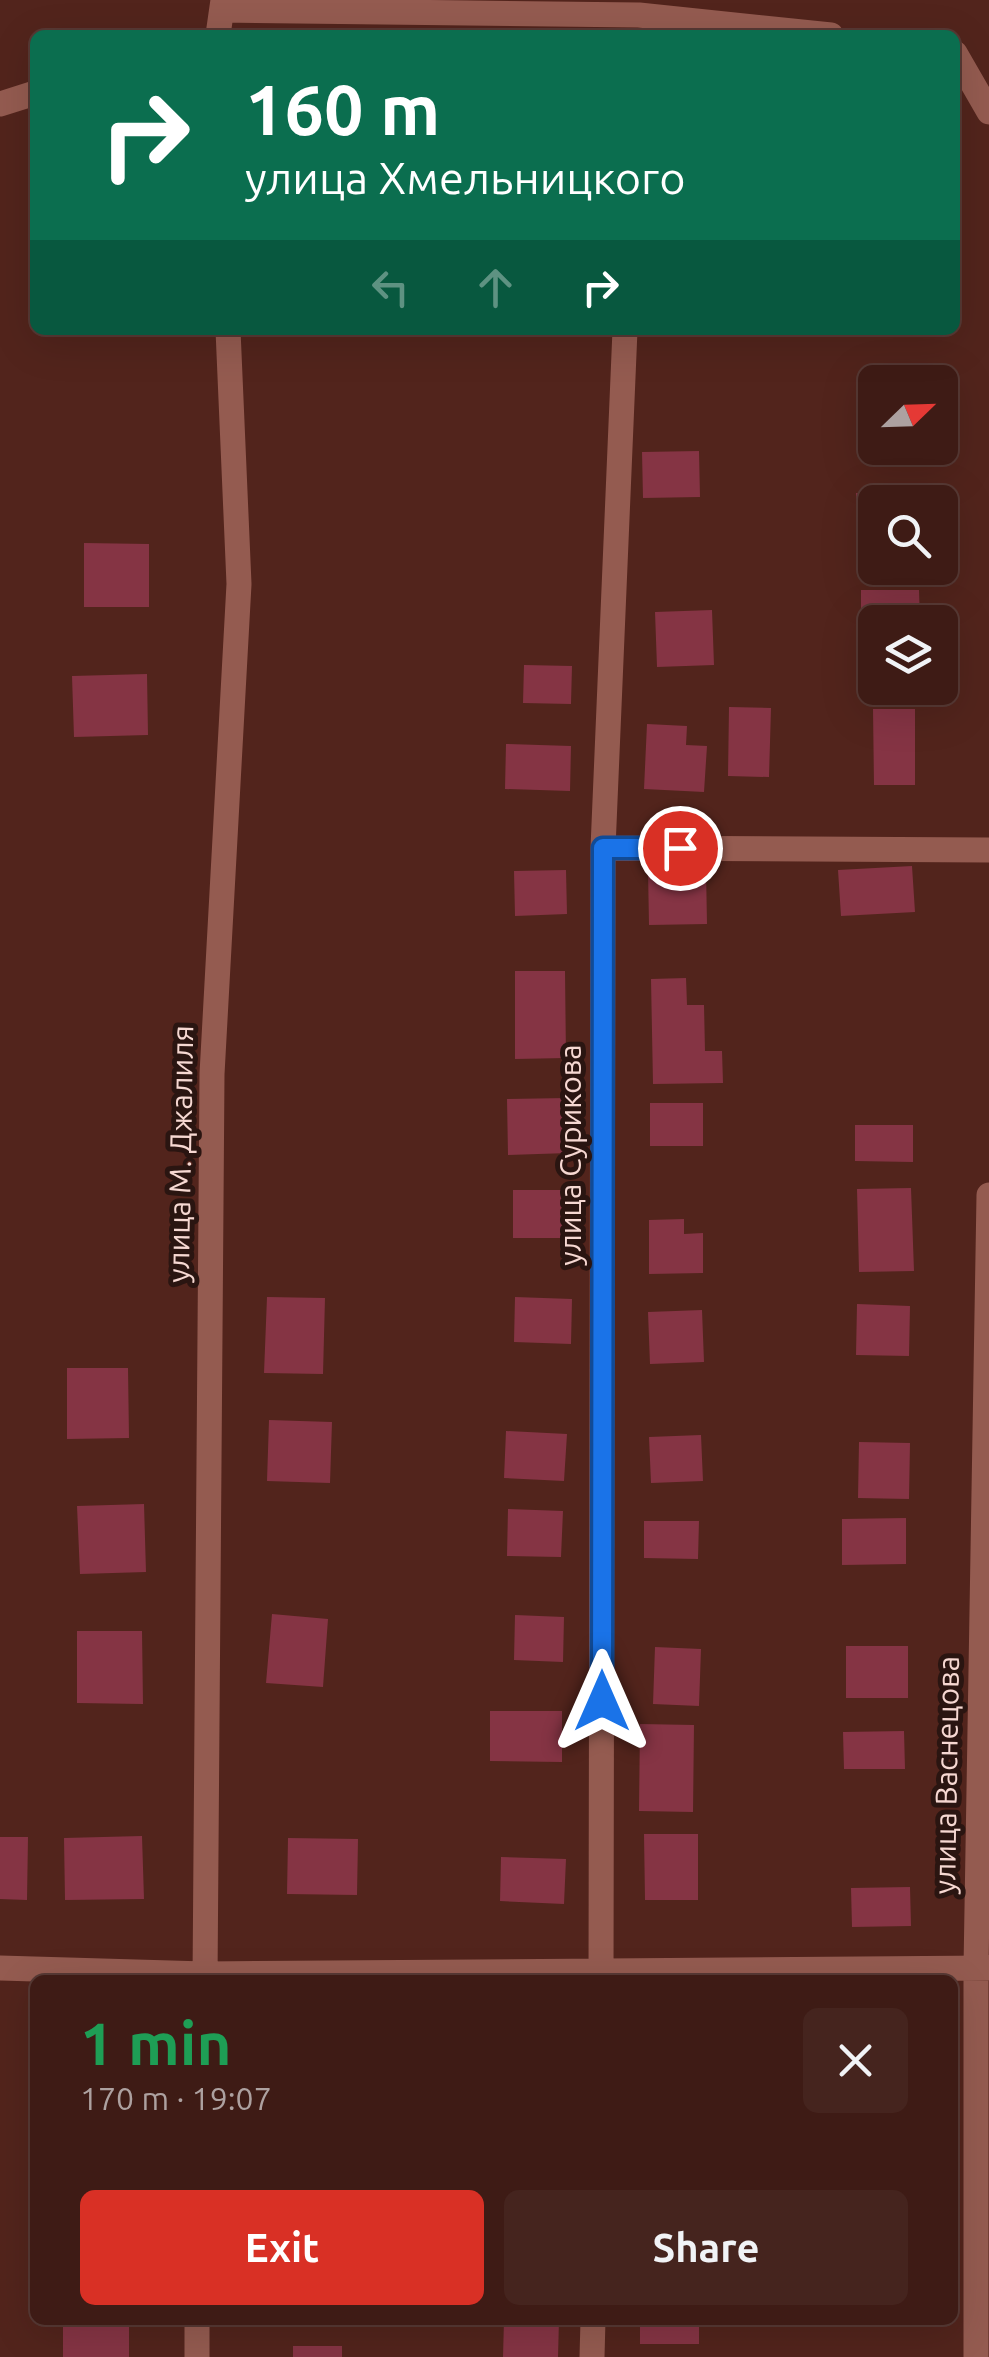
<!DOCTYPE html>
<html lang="en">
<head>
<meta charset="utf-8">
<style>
	:root { --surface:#3e1b15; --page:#45241e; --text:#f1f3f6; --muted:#ada1a0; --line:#573934; --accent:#d93025 }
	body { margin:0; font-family:Ubuntu,sans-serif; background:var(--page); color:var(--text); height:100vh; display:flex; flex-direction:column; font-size:38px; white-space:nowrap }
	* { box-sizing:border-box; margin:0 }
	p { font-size:32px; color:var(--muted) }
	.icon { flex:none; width:55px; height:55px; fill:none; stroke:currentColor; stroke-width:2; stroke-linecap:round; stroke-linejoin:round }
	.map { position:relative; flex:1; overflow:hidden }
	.panel { position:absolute; left:30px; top:1975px; width:928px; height:350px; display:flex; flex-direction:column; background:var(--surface); border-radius:15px; box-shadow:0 10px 40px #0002,0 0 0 2px var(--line) }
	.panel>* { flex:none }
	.hud { position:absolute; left:30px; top:30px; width:930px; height:305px; border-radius:15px; box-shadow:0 10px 40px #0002,0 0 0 2px var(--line); background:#0b6e4f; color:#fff; overflow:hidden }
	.needle { width:65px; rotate:67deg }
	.buttons { position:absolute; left:858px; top:365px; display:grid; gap:20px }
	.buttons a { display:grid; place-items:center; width:100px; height:100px; border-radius:15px; background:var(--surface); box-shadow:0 10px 40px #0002,0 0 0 2px var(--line); font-size:50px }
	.pin { position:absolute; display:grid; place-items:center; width:85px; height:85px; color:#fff; margin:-42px; border:5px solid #fff; border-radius:50%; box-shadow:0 2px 10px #0007 }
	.me { position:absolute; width:110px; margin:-55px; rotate:0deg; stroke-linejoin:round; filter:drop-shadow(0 0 8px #0008) }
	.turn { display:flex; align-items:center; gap:35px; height:210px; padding:0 50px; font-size:45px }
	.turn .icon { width:130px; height:130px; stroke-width:2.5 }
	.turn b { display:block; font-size:70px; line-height:85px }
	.lanes { display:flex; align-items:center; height:95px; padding:0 50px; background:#0003; justify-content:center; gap:50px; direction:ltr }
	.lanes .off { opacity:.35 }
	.round { display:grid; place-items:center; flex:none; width:105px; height:105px; border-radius:15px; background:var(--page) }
	.head { display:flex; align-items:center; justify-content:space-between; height:170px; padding:0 50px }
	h1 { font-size:60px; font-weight:700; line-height:75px; color:#1e9e55 }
	.button { display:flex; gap:20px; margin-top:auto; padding:20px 50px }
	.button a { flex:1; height:115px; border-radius:15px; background:var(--accent); color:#fff; font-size:40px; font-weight:700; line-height:115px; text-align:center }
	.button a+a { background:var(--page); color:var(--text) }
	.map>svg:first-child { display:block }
	.building { fill:#853444 }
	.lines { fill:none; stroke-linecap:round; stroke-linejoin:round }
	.minor { stroke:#945b50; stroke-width:25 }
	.route-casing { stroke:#114b97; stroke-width:25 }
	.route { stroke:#1a73e8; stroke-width:18 }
	.labels { text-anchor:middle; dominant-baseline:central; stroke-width:10; stroke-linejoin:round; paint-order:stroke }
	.street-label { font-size:30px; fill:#f6d8d2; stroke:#2a1511 }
</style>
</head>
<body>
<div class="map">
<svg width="989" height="2357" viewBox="0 0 989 2357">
	<rect width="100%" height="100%" fill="#52241c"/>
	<path class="building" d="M875,388V450H866L863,389Z
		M699,451L700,497L643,498L642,452Z
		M915,491V502H875V546L858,547L856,493Z
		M84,543L149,544V607H84Z
		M861,590H919L920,622H875V671H861Z
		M712,610L714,665L657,667L655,612Z
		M524,665L572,666L571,704L523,703Z
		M147,674L148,735L74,737L72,676Z
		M729,707L771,708L769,777L728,776Z
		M873,709H915V785H874Z
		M647,724L687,726L686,745L707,746L704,792L644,789Z
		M506,744L571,746L570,791L505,789Z
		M912,866L915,912L841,916L838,870Z
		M706,869L707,924L649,925L648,870Z
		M566,870L567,914L515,916L514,871Z
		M515,971H565L566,1058L515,1059Z
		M686,978L687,1005H704L705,1051H722L723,1083L653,1084L651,979Z
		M567,1098L569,1153L508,1155L507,1099Z
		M650,1103H703V1146H650Z
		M855,1125H913V1162L855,1161Z
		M911,1188L914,1271L859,1272L857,1189Z
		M513,1190H570L569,1238H513Z
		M684,1219V1234L703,1233V1273L649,1274V1220Z
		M267,1297L325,1298L323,1374L264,1373Z
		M515,1297L572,1299L571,1344L514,1342Z
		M857,1304L910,1306L909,1356L856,1355Z
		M702,1310L704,1362L650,1364L648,1312Z
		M67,1368H128L129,1438L67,1439Z
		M269,1420L332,1422L330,1483L267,1481Z
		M506,1431L567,1434L564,1481L504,1478Z
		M701,1435L703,1481L651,1483L649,1437Z
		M859,1442L910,1443L909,1499L858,1498Z
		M144,1504L146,1572L80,1574L77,1506Z
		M508,1509L563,1511L561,1557L507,1556Z
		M906,1518V1564L842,1565V1519Z
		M644,1521H699L698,1559L644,1558Z
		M272,1614L328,1619L323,1687L266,1683Z
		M515,1615L564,1617L563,1662L514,1660Z
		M77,1631H142L143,1704L77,1703Z
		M846,1646H908V1698H846Z
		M655,1647L701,1649L699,1706L653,1704Z
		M490,1711H562V1762L490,1761Z
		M640,1724L694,1725L693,1812L639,1811Z
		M904,1731L905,1769H844L843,1732Z
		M644,1834H698V1900H645Z
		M142,1836L144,1899L65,1900L64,1838Z
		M0,1837H28L27,1900L0,1899Z
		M288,1838L358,1839L357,1895L287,1894Z
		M501,1857L566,1859L564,1904L500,1901Z
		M910,1887L911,1926L852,1927L851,1888Z
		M63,2320H129V2357H63Z
		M504,2320H559L558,2357H503Z
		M640,2320H699V2344H640Z
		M293,2346H342V2357H293Z"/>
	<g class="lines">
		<path class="minor" d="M222,10L639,15L831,35
			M218,35L223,0
			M955,53L989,112
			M0,104L35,93
			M603,848L989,850
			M0,1968L205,1974L989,1968
			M205,1980L212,1074L239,584L228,330
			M601,1980L603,848L625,330
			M197,2357V2320
			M592,2357L593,2320
			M976,2357V1968L989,1195"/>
	</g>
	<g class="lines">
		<g class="route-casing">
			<path id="route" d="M602,1701L603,848H680"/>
		</g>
		<use href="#route" class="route"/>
	</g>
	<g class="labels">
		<g class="street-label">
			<text transform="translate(180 1154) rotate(-89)">улица М. Джалиля</text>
			<text transform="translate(570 1155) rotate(-90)">улица Сурикова</text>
			<text transform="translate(946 1775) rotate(-89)">улица Васнецова</text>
		</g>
	</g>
</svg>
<div class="buttons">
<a><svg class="needle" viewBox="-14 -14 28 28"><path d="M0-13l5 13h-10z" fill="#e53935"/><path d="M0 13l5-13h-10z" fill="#ada1a0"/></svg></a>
<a><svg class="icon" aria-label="search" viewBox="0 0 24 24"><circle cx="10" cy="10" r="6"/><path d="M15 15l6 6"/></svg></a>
<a><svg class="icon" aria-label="layers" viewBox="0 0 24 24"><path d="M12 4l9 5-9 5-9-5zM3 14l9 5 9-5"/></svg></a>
</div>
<div class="pin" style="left:680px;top:848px;background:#d93025"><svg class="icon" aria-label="arrive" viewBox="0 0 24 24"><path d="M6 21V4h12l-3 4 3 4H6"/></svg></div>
<svg class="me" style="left:602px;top:1701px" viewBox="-20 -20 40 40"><path d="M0-17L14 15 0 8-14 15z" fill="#1a73e8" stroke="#fff" stroke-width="4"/></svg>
<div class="hud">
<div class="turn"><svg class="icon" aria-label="right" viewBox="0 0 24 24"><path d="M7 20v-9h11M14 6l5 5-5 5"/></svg><div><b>160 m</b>улица Хмельницкого</div></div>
<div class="lanes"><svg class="icon off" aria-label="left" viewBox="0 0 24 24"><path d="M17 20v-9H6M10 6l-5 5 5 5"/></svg><svg class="icon off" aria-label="ahead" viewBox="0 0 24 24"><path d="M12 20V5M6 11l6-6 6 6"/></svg><svg class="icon" aria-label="right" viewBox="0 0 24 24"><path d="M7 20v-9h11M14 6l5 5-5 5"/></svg></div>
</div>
<section class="panel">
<div class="head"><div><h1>1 min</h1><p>170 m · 19:07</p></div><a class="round"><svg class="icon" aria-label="close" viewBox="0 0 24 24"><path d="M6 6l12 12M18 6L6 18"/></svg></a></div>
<div class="button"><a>Exit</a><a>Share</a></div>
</section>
</div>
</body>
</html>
